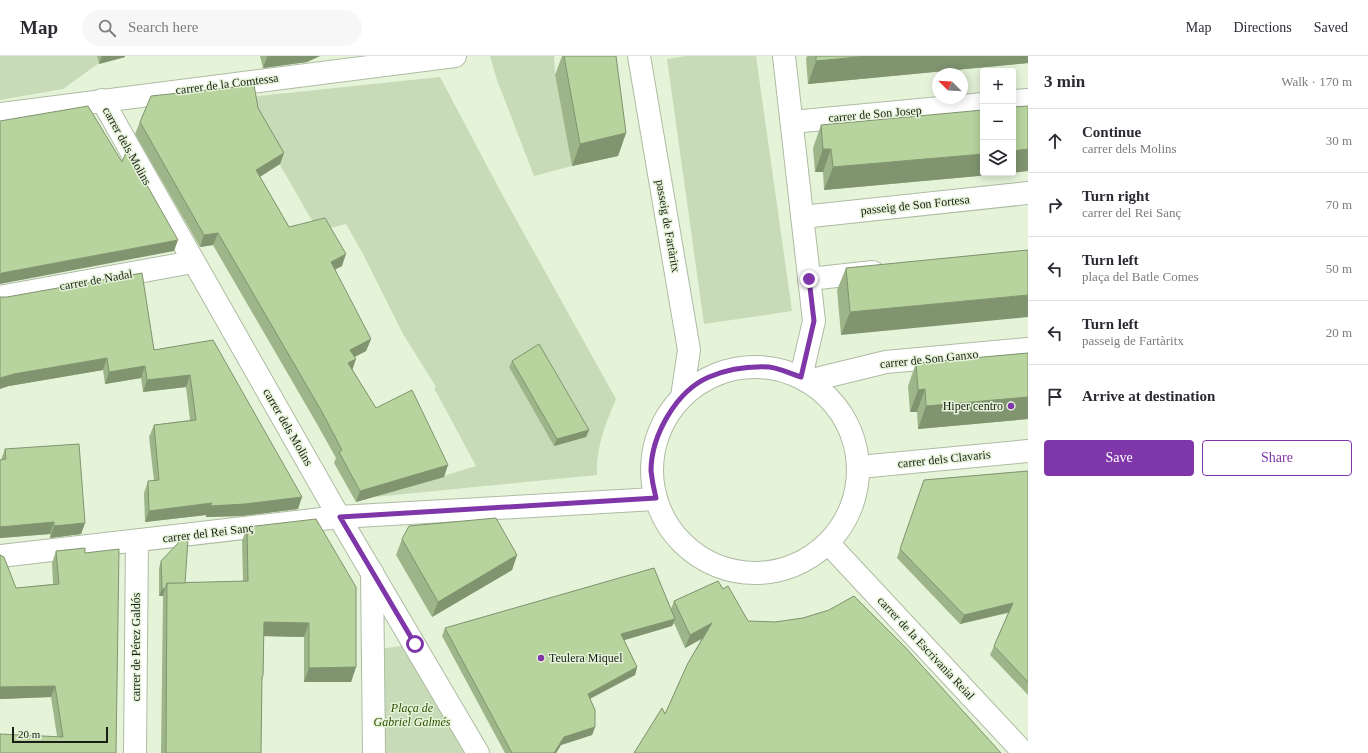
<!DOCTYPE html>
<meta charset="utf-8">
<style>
body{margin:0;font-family:Georgia,serif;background:#f7f7f7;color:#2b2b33}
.controls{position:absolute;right:12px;top:12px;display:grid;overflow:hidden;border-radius:4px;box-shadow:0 2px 10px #0003}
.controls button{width:36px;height:36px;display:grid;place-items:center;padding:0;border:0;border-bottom:1px solid #e1e1e2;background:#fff;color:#2b2b33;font:20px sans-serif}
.compass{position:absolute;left:932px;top:12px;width:36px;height:36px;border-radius:50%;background:#fff;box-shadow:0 2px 10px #0003;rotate:294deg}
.scale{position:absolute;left:12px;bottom:10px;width:96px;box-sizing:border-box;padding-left:4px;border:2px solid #1a1f16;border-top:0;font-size:11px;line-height:14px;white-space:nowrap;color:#1a1f16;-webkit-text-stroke:3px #e5f3d9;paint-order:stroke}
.stop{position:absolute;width:12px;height:12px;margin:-9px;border:3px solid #7f36a8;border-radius:50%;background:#fff}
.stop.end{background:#7f36a8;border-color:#fff;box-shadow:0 1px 4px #0008}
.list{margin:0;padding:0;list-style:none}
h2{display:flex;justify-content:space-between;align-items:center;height:52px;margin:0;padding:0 16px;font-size:17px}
h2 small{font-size:13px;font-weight:400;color:#7c7c81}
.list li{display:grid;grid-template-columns:26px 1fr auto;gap:12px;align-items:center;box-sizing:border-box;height:64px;padding:0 16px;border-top:1px solid #e1e1e2}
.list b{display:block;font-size:15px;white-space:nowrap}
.list p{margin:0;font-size:13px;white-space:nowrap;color:#7c7c81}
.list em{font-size:13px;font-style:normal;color:#7c7c81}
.actions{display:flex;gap:8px;padding:12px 16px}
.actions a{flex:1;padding:9px 0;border:1px solid #7f36a8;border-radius:4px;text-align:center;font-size:14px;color:#7f36a8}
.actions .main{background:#7f36a8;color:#fff}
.icon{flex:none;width:22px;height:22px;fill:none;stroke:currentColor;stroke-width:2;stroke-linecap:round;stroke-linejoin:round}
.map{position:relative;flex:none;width:1028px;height:697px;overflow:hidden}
header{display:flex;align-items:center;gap:24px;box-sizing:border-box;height:56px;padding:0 20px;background:#fff;border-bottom:1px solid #e1e1e2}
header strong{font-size:19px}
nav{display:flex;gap:22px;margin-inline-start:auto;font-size:14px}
.search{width:280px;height:36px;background:#f7f7f7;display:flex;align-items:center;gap:10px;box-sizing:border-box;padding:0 14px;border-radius:22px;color:#7c7c81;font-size:15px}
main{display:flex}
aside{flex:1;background:#fff}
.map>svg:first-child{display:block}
</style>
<header>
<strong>Map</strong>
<div class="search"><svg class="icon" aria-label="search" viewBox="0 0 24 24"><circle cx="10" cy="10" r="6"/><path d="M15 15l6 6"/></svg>Search here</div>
<nav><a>Map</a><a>Directions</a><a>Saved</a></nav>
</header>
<main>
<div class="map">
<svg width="1028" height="697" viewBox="0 0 1028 697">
<rect width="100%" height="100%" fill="#e5f3d9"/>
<!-- green -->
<g fill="#c8dbb8">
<path d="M0,0H97L99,7L63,33L0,44Z"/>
<path d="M490,0H554L555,19L572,110L534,120L497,24Z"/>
<path d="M686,0H756L792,255L704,268L667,3Z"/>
<path d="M440,21L503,140L616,343C605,369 596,391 597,419L374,441L476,410L434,332L436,331L403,278L363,198L346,168L318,175L280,109L250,41Z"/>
<path d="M415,588L478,697H374L373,594Z"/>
</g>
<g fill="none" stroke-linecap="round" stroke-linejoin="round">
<defs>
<g id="minor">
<path d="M639,0L689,294L682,341"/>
<path d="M784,0L814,265L801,321"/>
<path d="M102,44L339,461L478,697"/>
<path d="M1013,45L1028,44"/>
<path d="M0,58L455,0"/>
<path d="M792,66L983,48"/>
<path d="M802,161L1028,137"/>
<path d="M809,223L873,216"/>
<path d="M0,241L193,206"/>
<circle cx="755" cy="414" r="103"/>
<path d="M808,325L886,306L1028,293"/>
<path d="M859,411L1028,395"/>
<path d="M829,488L1024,697"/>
<path d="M0,500L339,461L655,443"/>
<path d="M372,516L374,697"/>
<path d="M135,697L137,485"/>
</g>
</defs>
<!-- minor casing -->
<use href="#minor" stroke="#aebca3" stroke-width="24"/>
<!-- minor -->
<use href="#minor" stroke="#fff" stroke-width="22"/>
</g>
<!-- wall -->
<g fill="#9db588">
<path d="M97,0H125V1L99,8Z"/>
<path d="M260,0H320L307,6L263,12Z"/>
<path d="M562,0H616L626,77L618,100L572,110L555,19Z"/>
<path d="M807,0H1028V7L808,28L806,3Z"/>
<path d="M258,52L284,97L280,108L260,121L289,171L342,210L334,214L371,283L366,295L355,301L352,313L376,352L444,421L356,446L334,407L336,402L317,368L213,189L200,191L135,78L140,66Z"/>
<path d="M821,69L983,117H1011L824,134L823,116H815L813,92Z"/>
<path d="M1028,194L841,279L837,234L846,212Z"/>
<path d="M0,241L154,294L213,284L298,453L241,460L206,461V459L145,466L144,437L148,425H154L149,381L154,369L190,364L186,331L143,336L141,322L105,328L103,314L9,330Z"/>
<path d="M1028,297V363L918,373L917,356H910L908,330L916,307Z"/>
<path d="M512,305L589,374L586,381L554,390L509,311Z"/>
<path d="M5,393L85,467L81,478L50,482V478L0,482V404H1Z"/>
<path d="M1028,415V639L990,599L994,590L1008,557L960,568L897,502L924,424Z"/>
<path d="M247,471L356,611L351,626H304V581L264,580L263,620L262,624L261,697H161L163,540H159V512L161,505L185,527L243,525L242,485Z"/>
<path d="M402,483L517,499L512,514L432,561L396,499Z"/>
<path d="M56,495L85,497L116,697L57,680L51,641L0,643V499L16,532L53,528L52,507Z"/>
<path d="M654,512L671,553L674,545L718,525L723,533L728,530L748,565L775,566L803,562L829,554L854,540L904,590L1001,697H634L662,652L665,658L688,607L702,582L685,592L674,567L672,570L624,584L637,611L635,619L590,643L595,654V671L592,679L561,689L556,697H505L442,580L445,572Z"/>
</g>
<!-- shaded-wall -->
<g fill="#80946f">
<path d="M102,0H125V1L99,8Z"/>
<path d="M277,0H320L307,6L263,12L267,1Z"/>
<path d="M868,0H1028V7L808,28L816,5Z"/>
<path d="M626,77L618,100L572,110L580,88Z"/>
<path d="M823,93H831L823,116H815Z"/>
<path d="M1028,93V115L1013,117V95Z"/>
<path d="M284,97L280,108L251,126L256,114Z"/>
<path d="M983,98V117H1011L824,134L833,111Z"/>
<path d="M218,177L213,189L200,191L204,179Z"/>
<path d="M178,184L174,195L0,228V218L2,217Z"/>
<path d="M346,198L342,210L326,218L331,206Z"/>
<path d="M1028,239V261L841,279L850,256Z"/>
<path d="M371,283L366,295L346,305L350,294Z"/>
<path d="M107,302L103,314L9,330L0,333V322L14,318Z"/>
<path d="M356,303L352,315L348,307Z"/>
<path d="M145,310L141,322L105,328L109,316Z"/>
<path d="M190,319L186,331L143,336L147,324Z"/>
<path d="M925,333L917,356H910L918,334Z"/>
<path d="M1028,341V363L918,373L926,350Z"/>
<path d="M589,374L586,381L554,390L557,383Z"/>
<path d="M448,409L444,421L356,446L360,435Z"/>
<path d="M302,441L298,453L241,460L206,461V459L145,466L149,455L212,447Z"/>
<path d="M54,466L50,478L0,482V471Z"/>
<path d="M85,467L81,478L50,482L54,470Z"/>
<path d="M517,499L512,514L432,561L438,546Z"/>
<path d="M162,533H165L163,540H159Z"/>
<path d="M1013,547L1009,556L960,568L964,559Z"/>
<path d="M675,563L672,570L618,586L621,578Z"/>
<path d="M264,566L309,567L304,581L259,580Z"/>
<path d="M712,567L707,580L685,592L690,579Z"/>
<path d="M356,611L351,626H304L309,612Z"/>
<path d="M637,611L635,619L585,645L588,638Z"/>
<path d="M55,630L51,641L0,643V631Z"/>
<path d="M595,671L592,679L561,689L556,697H554L564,681Z"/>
</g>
<!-- building -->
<g fill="#b7d39e" stroke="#80946f">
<path d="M267,0H277L267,1Z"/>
<path d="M564,0H616L626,77L580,88Z"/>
<path d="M816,0H868L816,5Z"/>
<path d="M254,29L258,52L284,97L256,114L289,171L325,162L346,198L331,206L371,283L350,294L356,303L348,307L376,352L412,334L448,409L360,435L339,396L342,394L322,356L218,177L204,179L140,66L151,40Z"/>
<path d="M88,50L122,106L127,94L178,184L2,217L0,218V65Z"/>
<path d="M1028,50V93L1013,95V51Z"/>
<path d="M983,54V98L833,111L831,93H823L821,69Z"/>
<path d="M1028,194V239L850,256L846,212Z"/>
<path d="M142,217L154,294L213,284L302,441L245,448L210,450L212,447L149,455L148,425L159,424L154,369L196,364L190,319L147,324L145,310L109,316L107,302L14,318L0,322V241H7Z"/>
<path d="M539,288L589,374L557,383L512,305Z"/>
<path d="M1028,297V341L926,350L925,333L918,334L916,307Z"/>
<path d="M79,388L85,467L54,470V466L0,471V404L6,403L5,393Z"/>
<path d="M1028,415V626L994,590L1013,547L964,559L900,493L924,424Z"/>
<path d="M496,462L517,499L438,546L402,483L409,470Z"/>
<path d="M316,463L356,531V611L309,612V567L264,566L263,620L262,621L261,697H166L167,527L248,525L247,471Z"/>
<path d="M188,484L185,527H167L165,533H162L161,505L180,485Z"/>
<path d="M85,492V497L119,493L116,697H0V678L63,681L55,630L0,631V499L4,501L16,532L59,528L56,495Z"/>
<path d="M654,512L675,563L621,578L637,611L588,638L595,654V671L564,681L554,697H512L445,572Z"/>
<path d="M718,525L723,533L728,530L748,565L775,566L803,562L829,554L854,540L904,590L1001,697H634L662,652L665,658L688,607L712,567L690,579L674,545Z"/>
</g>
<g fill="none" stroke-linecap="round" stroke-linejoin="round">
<!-- route -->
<path stroke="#7f36a8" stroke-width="5" d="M415,588L340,461L656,442C654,434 652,424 651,415C651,380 676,335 709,321C728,313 749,310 769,311C779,312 791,318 801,321L814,265L809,223"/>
</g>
<!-- markers -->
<g fill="#7f36a8" stroke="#e5f3d9" stroke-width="1.5">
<circle cx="1011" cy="350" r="4"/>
<circle cx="541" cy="602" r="4"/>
</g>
<g text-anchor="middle" stroke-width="3" stroke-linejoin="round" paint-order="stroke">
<!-- street labels -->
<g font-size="12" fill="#1a1f16" stroke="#e5f3d9">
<text transform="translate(227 28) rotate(-7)" y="4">carrer de la Comtessa</text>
<text transform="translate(875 58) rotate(-5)" y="4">carrer de Son Josep</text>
<text transform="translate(127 90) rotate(61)" y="4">carrer dels Molins</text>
<text transform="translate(915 149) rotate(-6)" y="4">passeig de Son Fortesa</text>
<text transform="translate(668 170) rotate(80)" y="4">passeig de Fartàritx</text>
<text transform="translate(96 224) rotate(-10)" y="4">carrer de Nadal</text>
<text transform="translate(929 303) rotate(-6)" y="4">carrer de Son Ganxo</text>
<text transform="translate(288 371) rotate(60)" y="4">carrer dels Molins</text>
<text transform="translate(944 403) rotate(-6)" y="4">carrer dels Clavaris</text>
<text transform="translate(208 477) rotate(-7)" y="4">carrer del Rei Sanç</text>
<text transform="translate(136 591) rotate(-90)" y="4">carrer de Pérez Galdós</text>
<text transform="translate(926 592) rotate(47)" y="4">carrer de la Escrivania Reial</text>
</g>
<!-- poi labels -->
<g font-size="12" fill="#1a1f16" stroke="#e5f3d9" text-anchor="end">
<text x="1003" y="354">Hiper centro</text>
<text x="549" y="606" text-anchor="start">Teulera Miquel</text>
</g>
<!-- park labels -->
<g font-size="12" font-style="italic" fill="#2f5000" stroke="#e5f3d9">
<text x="412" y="656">Plaça de<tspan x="412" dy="14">Gabriel Galmés</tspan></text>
</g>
</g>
</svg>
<div class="controls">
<button>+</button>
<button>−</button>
<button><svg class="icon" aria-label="layers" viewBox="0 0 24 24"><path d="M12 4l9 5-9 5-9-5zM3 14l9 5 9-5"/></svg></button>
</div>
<svg class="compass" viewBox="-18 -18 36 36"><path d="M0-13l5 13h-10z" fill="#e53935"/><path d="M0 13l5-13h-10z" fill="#7c7c81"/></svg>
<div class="scale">20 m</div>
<div class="stop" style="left:415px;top:588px"></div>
<div class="stop end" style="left:809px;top:223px"></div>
</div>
<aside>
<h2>3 min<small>Walk · 170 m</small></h2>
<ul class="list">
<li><svg class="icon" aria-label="ahead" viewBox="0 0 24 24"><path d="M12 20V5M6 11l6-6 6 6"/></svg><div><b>Continue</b><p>carrer dels Molins</p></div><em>30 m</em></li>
<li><svg class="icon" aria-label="right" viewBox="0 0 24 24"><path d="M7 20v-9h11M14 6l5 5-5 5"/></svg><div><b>Turn right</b><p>carrer del Rei Sanç</p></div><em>70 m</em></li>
<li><svg class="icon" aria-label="left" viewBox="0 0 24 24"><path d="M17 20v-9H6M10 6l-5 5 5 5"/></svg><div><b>Turn left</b><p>plaça del Batle Comes</p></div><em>50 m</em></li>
<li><svg class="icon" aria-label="left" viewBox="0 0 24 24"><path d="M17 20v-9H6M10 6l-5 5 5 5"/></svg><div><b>Turn left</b><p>passeig de Fartàritx</p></div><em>20 m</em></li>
<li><svg class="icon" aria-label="arrive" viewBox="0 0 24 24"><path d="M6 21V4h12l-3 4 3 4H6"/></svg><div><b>Arrive at destination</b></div></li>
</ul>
<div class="actions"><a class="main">Save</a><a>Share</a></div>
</aside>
</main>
